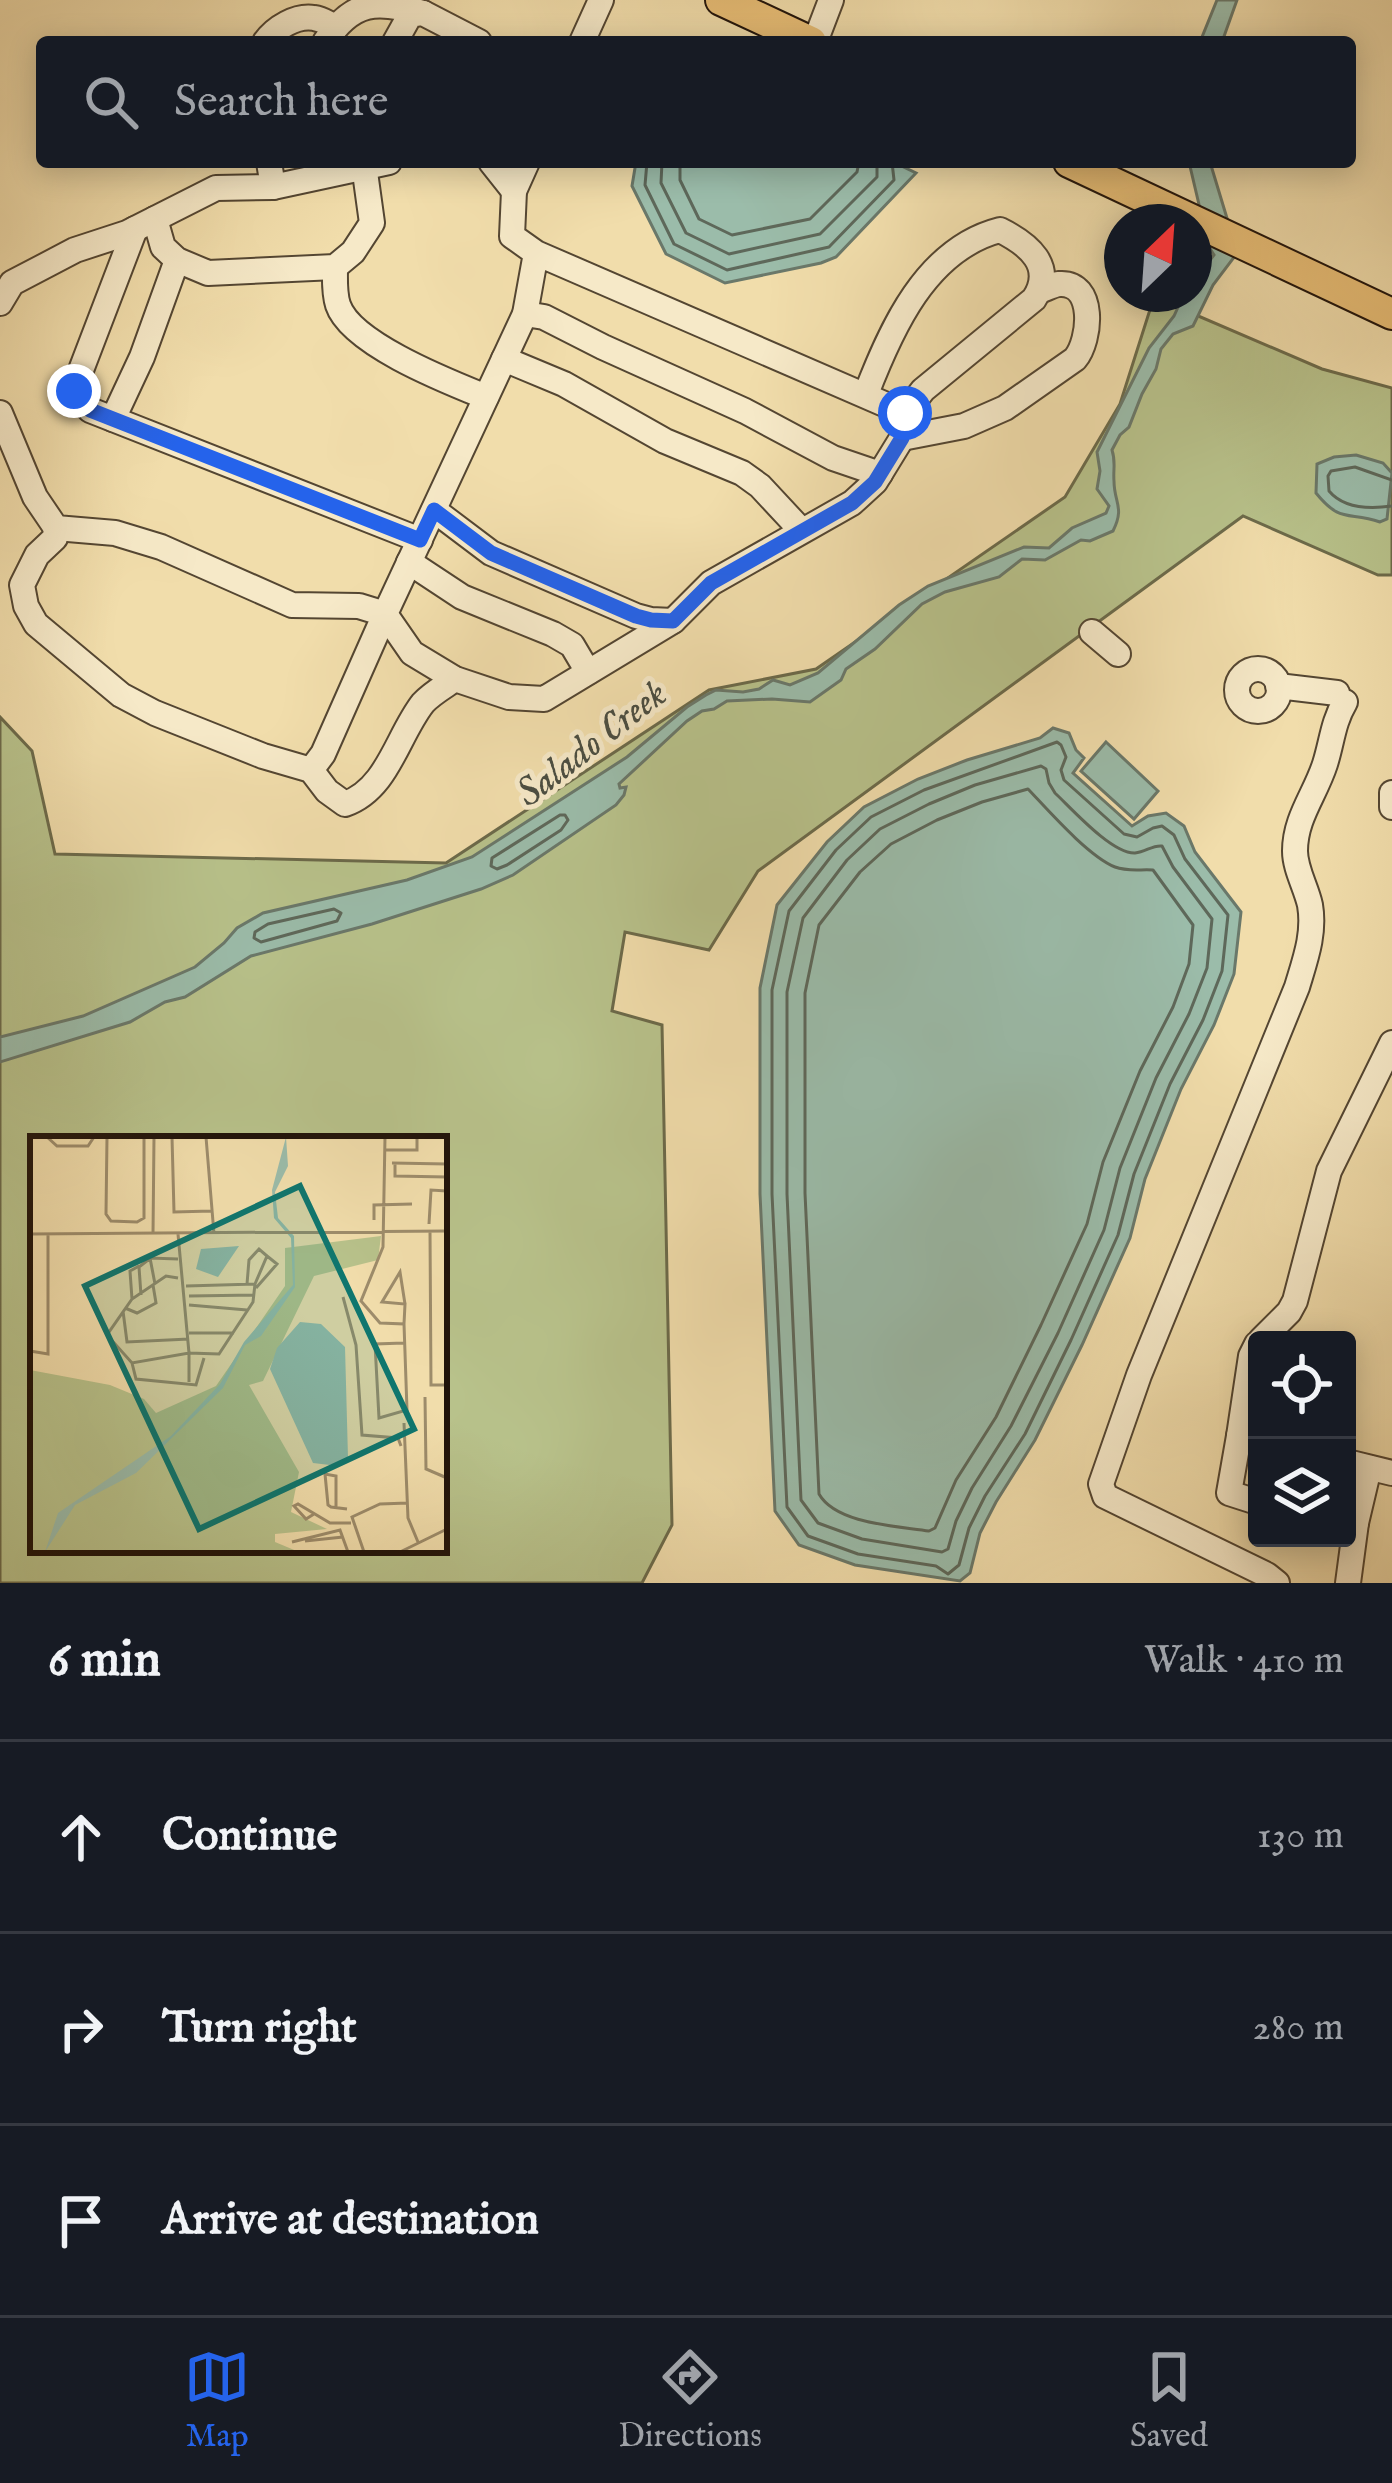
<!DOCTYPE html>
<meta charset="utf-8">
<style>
body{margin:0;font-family:"IM FELL English",serif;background:#242831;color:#f1f3f6}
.controls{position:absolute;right:36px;bottom:36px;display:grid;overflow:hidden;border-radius:12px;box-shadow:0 6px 30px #0003}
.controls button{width:108px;height:108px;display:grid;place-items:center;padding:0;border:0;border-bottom:3px solid #363941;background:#171b24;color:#f1f3f6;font:60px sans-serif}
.compass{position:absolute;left:1104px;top:204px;width:108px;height:108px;border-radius:50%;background:#171b24;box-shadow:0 6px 30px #0003;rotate:25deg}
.stop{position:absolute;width:36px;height:36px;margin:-27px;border:9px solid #2563eb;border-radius:50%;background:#fff}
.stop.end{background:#2563eb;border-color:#fff;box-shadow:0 3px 12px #0008}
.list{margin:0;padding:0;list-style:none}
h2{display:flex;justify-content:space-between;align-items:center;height:156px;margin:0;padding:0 48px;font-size:51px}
h2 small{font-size:39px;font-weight:400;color:#9ea1a6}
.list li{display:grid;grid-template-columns:78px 1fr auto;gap:36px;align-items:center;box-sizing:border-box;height:192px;padding:0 48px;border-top:3px solid #363941}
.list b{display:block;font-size:45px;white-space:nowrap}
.list em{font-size:39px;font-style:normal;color:#9ea1a6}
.icon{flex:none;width:66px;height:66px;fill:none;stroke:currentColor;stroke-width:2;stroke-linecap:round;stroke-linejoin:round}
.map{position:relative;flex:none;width:1392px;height:1583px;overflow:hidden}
.search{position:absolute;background:#171b24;box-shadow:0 6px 30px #0003;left:36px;right:36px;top:36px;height:132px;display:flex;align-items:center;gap:30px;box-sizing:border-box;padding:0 42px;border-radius:12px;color:#9ea1a6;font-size:45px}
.sheet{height:732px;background:#171b24}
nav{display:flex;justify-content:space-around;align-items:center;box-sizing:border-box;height:168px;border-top:3px solid #363941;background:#171b24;font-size:33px;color:#9ea1a6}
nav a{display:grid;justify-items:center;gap:6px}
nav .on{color:#2563eb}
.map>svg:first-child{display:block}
</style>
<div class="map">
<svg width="1392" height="1583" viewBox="0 0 1392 1583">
<rect width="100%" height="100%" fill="#f1ddab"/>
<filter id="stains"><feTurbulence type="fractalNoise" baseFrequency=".00167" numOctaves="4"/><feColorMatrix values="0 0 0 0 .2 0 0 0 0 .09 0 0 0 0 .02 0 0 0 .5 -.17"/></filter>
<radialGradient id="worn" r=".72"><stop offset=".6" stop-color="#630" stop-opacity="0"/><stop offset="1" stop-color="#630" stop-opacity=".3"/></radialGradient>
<!-- green -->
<path fill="#b8c28b" stroke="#6c6a4a" stroke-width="3" fill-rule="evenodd" d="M1154,297L1322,369L1392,388V575H1378L1243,516L758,871L709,950L625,932L612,1011L662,1025L672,1525L642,1583H0V717L32,751L55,854L446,863L709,690L816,669L1065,497L1120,404ZM33,1139H444V1550H33Z"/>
<!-- water -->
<g fill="#9bbcaa" stroke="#6a786a" stroke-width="3">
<path d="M1217,0H1237L1222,42H1200Z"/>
<path d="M636,162H893L916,173L836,257L821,263L725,283L666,254L632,186Z"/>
<path d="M1189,162H1210L1236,248L1235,256L1213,285L1193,326L1173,334L1161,349L1156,369L1142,394L1129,427L1120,435L1112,450C1116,462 1113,469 1114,481C1114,503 1125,507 1113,531L1090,541L1081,540L1045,560L1022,559L999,577L945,592L922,604L875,649L846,669L841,680L810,702L772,699L727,701L714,709L702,711L687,721L619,784L620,788L626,787L624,795L616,805L513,875L481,889L372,924L251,956L185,997L165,1002L130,1022L0,1062V1037L83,1016L195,967L224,943L237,928L263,913L407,880L472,857L627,757L687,707L706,695L716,690L743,692L759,689L773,680L790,685L818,673L899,605L928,586L1024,547L1049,548L1072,528L1106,513L1109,506L1097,489L1100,471L1097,452L1149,348L1174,316L1184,294H1194V273L1199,262L1210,260L1214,255L1209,247Z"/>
<path d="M1356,455L1383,463L1392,473L1387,519L1380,522C1348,511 1341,524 1316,493L1317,464L1334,457Z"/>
<path d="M1053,728L1069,733L1076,750L1084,758L1073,773L1132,826L1148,816L1166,813L1184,826L1195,852L1241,912L1234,974L1214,1025L1181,1089L1145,1179L1130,1238L1082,1345L1035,1440L996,1502L980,1533L970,1573L960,1581L855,1565L799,1545L775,1511L760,1194V988L777,905L827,842L864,807L918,779L967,760L1040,738Z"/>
<path d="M1106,742L1158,791L1134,819L1081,771Z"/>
</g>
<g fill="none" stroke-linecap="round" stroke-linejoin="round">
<!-- shore -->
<g stroke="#5e685a" stroke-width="3">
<path d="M647,162L645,185L674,244L727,270L829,247L894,180L892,162"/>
<path d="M662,162L661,183L686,233L729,254L820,234L877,177V162"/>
<path d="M680,162V180L699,219L732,235L810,219L857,172L859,162"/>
<path d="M1392,480L1355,467L1331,471L1328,476L1329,491C1344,509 1371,509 1392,506"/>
<path d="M1057,742L1061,745L1066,757L1061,770L1064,780L1124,834L1137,837L1153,828L1162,826L1174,835L1185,859L1228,915L1222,971L1203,1020L1170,1084L1134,1174L1118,1235L1071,1340L1025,1434L985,1496L969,1528L959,1565L948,1574L936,1566L858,1554L808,1536L787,1507L772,1194V990L789,911L836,850L871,817L924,790Z"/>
<path d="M1041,766L1046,769L1049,783L1055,793C1072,809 1112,854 1135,853C1146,852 1152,845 1162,846L1173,867L1212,919L1207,968L1189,1014L1156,1078L1120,1168L1104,1230L1058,1333L1011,1426L972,1488L956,1521L948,1549L942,1552L862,1539L818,1523L801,1500L787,1194V992L803,918L847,860L880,829L929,804L975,785Z"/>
<path d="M1028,789C1048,810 1088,856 1115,867C1128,872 1141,869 1153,870L1193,925L1189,964L1173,1007L1140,1071L1103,1162L1087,1224L1041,1325L996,1417L956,1480L935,1528L929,1531C897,1526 836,1524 819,1494L805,1193V993L819,925L860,872L891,844L937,820L982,802Z"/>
<path d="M560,815H565L568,820L561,830L507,865L497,869L491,866L492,858Z"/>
<path d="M334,909L341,913L337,921L261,942L254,938L255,932L268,924Z"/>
</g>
<defs>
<g id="minor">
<path d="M265,42C275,28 296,15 314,18C322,19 329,24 336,27"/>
<path d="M325,42C353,0 377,0 423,13"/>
<path d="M395,42L410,15L423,13L479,42"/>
<path d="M582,42L601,0"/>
<path d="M815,42L831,0"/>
<path d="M269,162L273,187"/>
<path d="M491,162L514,191"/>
<path d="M527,162L514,191L512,236L536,253L905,413L902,438L875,482L852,503L711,583L673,621L544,699L509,697L455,679L412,653L385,614L525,314L536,253"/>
<path d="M155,219L163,247L177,260L208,273L335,267L353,252L372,223L364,165"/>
<path d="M135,229L73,391L90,410L420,540"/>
<path d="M335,267C335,280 334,293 338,305C351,344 449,382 486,397"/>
<path d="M0,303L12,283L75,250L127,233L216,188L273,187L389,162"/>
<path d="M525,314L544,317L603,347L745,411L833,458L880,474"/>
<path d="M504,359L564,384L665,441L742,473L760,486L801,530"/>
<path d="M866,394C891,329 926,249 1000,230C1028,244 1056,266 1034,299L923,390L905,413"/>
<path d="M0,413L35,497L56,528L115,533L161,547L292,605L359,606L385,614L323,754L311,770"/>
<path d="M113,419L142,357L177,260"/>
<path d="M902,438L964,426L1005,408L1075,359C1091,340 1096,281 1059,284C1052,285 1046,289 1039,291"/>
<path d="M434,510L491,553L636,616L651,620L673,621"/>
<path d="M56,528L55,538L37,555L22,585L26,606L36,624L121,695L155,713L263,756L311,770L327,791L345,804C388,789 397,736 423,703C431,694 445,686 455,679"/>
<path d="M409,562L462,597L553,634L572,645L588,672"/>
<path d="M1092,632L1118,654"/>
<circle cx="1258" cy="690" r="21"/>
<path d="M1278,686L1337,693"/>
<path d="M1392,793V807"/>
<path d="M1261,1340L1289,1312L1295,1301L1329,1171L1392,1043"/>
<path d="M1257,1344L1251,1356L1239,1436L1257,1441"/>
<path d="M1239,1436L1229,1493L1257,1502"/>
<path d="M1347,1462L1392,1473"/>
<path d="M1347,1521L1356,1523L1369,1468"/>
<path d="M1277,1583L1267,1575L1105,1496L1101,1484L1139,1375L1297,987C1305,960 1315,934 1310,905C1306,887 1295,869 1295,851C1295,818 1315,795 1325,764C1332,742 1333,722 1345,702"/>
<path d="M1348,1583L1356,1523"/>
</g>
<g id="major">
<path d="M721,0L811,42"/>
<path d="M1069,162L1392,314"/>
</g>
</defs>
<!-- minor casing -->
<use href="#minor" stroke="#544632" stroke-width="28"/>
<!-- major casing -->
<use href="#major" stroke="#20130a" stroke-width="34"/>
<!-- minor -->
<use href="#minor" stroke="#f6e9c8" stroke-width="24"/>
<!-- major -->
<use href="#major" stroke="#e8be76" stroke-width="30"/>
</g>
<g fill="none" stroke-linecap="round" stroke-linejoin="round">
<!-- route -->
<path stroke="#2563eb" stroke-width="15" d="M74,391L90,410L420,540L434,510L491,553L636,616L651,620L673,621L711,583L852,503L875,482L902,438L905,413"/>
</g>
<g text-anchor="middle" stroke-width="10" stroke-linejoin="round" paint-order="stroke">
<!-- water labels -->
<g font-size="39" font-style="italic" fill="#4b4e42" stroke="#f6e9c8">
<text transform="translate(590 742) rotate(-38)" y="14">Salado Creek</text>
</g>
</g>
<!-- overview -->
<g transform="translate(30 1136)">
<rect width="417" height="417" fill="#f1ddab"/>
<path d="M351,100L348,124L284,140L233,245L219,249L269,336L261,376L297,393L245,398V406L269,416H0V234L80,249L114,263L126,277L186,250L255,150V112Z" fill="#b8c28b"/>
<path d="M256,1L258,30L245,56L248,82L264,100L265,151L231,200L215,209L193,252L106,337L45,369L15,416L28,377L141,300L190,248L214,206L263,149L261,102L244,82L242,54ZM209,110L188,141L166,133L171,113ZM270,186L291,188L315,211L318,322L300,329L283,327L240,233L247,212Z" fill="#9bbcaa"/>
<path fill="none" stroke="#9d8c6b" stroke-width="3" d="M17,1L27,10H58L64,1M77,1L76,78L81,85L107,86L114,82V1M142,1L144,76L182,75M176,1L184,98M355,1L353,111L331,165L350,187L374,188L377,274L349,282L345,208L374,207M354,14H387V1M362,27L417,28M365,27V40L417,41M344,84V69L382,68M399,88L401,54L417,55M400,95L401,249H417M0,98L417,95M123,98L124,1M148,98L159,217L189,218L223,166L225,148L156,150M148,142L136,140L102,163L77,199L102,227L159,217V246M125,148L120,122L148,123M217,148L219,124L229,113L237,120L225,148M226,152L247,128L237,120M111,159L109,131L122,121M159,160L225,159M313,161L326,209L332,299L368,302L371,310M102,163L100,135L109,130M159,169L217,174M95,172L107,177L126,167L123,149M93,175L97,206L159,203M374,188L375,168L352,166L370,136L375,168M159,197H204M0,215L18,218V98M102,227L106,243L166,249L174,222M395,261L396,333L417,342M374,287L378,382L388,406M306,372V340L295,338L298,369L301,371L317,373M284,378L276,383L264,370L268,368L300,387H321M275,405L313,401M262,406L310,394L318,416M334,416L322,381L350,368L378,367M370,416L417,393"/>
<path fill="#0f766e" fill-opacity="0.15" stroke="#0f766e" stroke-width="6" d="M270,50L384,293L169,393L55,150Z"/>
<rect width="417" height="417" fill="none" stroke="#20130a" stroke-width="6"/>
</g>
<rect width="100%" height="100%" filter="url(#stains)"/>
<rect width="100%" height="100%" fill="url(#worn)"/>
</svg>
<div class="controls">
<button><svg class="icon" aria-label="locate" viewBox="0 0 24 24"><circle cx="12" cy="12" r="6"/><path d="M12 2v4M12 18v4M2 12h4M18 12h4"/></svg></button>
<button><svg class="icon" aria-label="layers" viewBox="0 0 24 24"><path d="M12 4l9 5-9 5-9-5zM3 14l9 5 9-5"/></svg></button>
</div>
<svg class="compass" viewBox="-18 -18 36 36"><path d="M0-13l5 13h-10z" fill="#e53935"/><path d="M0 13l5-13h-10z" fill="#9ea1a6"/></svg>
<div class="stop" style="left:905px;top:413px"></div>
<div class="stop end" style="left:74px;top:391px"></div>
<div class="search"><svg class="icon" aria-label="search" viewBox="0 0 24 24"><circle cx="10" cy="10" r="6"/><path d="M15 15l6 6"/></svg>Search here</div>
</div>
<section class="sheet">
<h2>6 min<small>Walk · 410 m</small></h2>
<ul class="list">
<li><svg class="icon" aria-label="ahead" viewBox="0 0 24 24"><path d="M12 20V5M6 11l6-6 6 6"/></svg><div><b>Continue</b></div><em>130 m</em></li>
<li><svg class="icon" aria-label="right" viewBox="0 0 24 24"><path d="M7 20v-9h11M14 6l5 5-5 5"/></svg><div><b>Turn right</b></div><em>280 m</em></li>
<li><svg class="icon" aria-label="arrive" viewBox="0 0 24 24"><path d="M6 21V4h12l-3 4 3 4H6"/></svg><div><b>Arrive at destination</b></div></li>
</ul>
</section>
<nav>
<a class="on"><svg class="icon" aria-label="map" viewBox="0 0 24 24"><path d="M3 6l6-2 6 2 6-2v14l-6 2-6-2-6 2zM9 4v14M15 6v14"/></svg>Map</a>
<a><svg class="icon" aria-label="directions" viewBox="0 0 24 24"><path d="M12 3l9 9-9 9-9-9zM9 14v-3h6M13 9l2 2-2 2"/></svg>Directions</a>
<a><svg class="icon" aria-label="saved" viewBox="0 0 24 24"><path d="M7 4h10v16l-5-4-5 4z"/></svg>Saved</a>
</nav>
